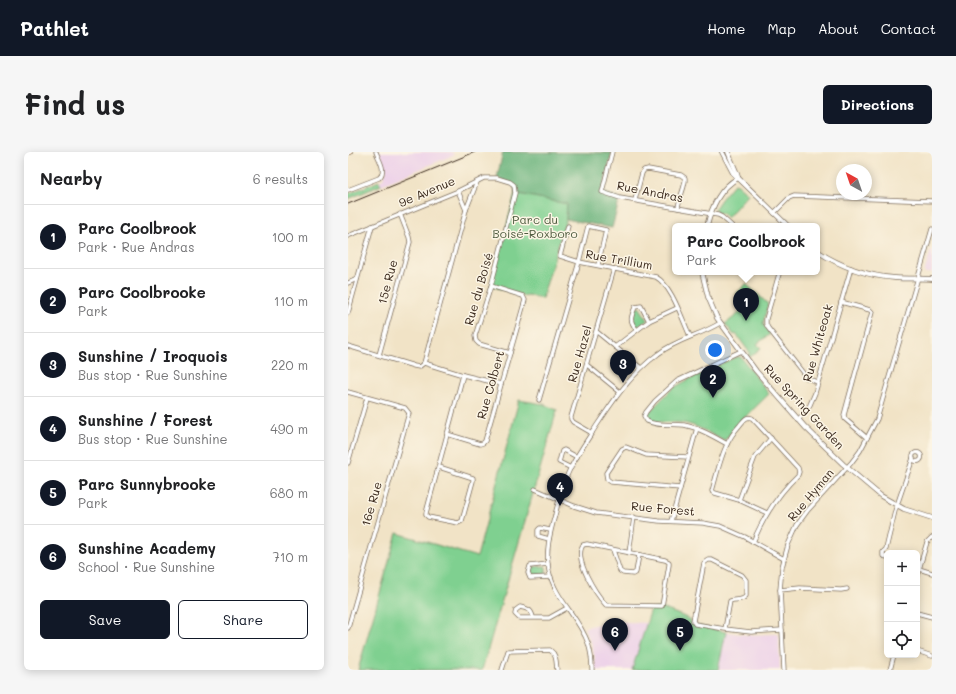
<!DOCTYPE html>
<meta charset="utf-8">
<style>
body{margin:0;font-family:Mali,sans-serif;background:#f6f6f6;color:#202124}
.controls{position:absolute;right:12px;bottom:12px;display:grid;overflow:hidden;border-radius:6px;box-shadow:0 2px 10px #0003}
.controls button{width:36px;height:36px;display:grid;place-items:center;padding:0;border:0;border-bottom:1px solid #e0e0e0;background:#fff;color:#202124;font:20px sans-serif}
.compass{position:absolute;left:488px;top:12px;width:36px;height:36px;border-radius:50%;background:#fff;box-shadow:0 2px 10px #0003;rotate:320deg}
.you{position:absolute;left:367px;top:198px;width:14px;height:14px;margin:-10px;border:3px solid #fff;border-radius:50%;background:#1a73e8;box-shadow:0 0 0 6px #1a73e833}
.badge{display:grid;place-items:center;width:26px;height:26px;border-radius:50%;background:#111827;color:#fff;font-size:13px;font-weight:700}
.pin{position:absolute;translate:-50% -33px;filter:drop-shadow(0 1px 2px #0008)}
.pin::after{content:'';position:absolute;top:21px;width:14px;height:12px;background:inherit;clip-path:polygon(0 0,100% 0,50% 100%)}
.popup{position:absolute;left:324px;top:71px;width:148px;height:52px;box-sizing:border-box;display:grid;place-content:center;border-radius:6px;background:#fff;filter:drop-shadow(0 1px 3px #0005);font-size:13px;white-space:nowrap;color:#757577}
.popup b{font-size:15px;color:#202124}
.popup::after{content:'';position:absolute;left:50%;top:100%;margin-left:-8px;border:8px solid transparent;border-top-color:#fff}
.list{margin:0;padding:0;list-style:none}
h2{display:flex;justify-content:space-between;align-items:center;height:52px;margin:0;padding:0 16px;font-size:17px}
h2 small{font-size:13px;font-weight:400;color:#757577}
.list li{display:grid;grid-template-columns:26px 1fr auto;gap:12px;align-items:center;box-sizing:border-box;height:64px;padding:0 16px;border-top:1px solid #e0e0e0}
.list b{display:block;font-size:15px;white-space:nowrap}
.list p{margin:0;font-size:13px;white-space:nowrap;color:#757577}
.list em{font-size:13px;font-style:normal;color:#757577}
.actions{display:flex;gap:8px;padding:12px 16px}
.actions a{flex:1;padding:9px 0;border:1px solid #111827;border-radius:6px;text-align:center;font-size:14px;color:#111827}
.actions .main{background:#111827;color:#fff}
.icon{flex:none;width:22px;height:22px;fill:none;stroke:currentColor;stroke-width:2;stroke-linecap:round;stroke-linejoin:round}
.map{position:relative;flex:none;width:584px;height:518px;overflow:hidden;border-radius:6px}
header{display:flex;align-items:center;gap:24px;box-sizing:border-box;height:56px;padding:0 20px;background:#111827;color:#fff}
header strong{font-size:19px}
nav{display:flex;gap:22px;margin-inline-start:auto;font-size:14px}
.intro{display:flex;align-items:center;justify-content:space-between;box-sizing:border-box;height:96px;padding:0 24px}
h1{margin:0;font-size:28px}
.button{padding:10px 18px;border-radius:6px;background:#111827;color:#fff;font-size:14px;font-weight:700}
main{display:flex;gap:24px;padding:0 24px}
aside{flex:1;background:#fff;border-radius:6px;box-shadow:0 2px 10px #0003}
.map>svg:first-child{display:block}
</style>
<header>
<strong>Pathlet</strong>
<nav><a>Home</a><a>Map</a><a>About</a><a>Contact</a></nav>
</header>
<div class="intro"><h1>Find us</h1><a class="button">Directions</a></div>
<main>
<aside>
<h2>Nearby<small>6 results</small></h2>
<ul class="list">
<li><span class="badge">1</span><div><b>Parc Coolbrook</b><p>Park · Rue Andras</p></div><em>100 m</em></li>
<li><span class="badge">2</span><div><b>Parc Coolbrooke</b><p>Park</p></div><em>110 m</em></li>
<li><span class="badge">3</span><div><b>Sunshine / Iroquois</b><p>Bus stop · Rue Sunshine</p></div><em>220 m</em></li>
<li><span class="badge">4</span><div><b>Sunshine / Forest</b><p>Bus stop · Rue Sunshine</p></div><em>490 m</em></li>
<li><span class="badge">5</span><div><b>Parc Sunnybrooke</b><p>Park</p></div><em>680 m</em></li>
<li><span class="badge">6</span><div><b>Sunshine Academy</b><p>School · Rue Sunshine</p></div><em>710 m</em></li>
</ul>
<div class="actions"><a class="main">Save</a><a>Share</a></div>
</aside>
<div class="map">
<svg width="584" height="518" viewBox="0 0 584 518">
<rect width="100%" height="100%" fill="#fcf5e5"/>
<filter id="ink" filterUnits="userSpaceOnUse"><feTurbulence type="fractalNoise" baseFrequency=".025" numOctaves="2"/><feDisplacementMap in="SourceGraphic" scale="8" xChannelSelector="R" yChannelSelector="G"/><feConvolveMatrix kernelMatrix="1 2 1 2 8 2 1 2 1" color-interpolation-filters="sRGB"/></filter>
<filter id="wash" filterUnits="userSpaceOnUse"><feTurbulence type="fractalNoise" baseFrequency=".012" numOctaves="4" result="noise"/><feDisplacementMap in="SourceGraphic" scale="16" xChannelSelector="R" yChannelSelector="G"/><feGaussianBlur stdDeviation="0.9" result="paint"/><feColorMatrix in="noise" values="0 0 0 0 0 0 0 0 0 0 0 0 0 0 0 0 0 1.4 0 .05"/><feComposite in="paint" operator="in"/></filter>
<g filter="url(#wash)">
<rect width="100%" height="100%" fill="#f1e3c6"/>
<!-- built -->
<g fill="#edd1e9">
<path d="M30,0H104L106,3L33,33L31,29L35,27L38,19Z"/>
<path d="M584,95V121H576Z"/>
<path d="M260,469L299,471L284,518H247V507L243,490L236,476Z"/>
<path d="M378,480L399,483L430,482L431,484L432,518H370Z"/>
</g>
<!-- green -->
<g fill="#7fd090" stroke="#5d7d57">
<path d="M31,29L33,33L0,47V42Z"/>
<path d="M386,32L390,33L400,42L379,66L375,62L368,60L367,56L374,46Z"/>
<path d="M167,41L219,52L218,67L194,147L180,143L175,144L143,134Z"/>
<path d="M398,132L420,152L415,172L422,182L409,192L413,196L402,205L400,203L402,201L388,182L386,183L377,172L389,163L398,152L388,142Z"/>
<path d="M291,155L300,168L288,175L285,167L288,157Z"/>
<path d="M388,205H393L421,242L390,272L377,288H374C361,281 349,273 335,271C323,269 312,272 301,267L300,263L301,260L325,236L349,223Z"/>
<path d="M171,248L195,252L209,258L134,518H10L49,381L129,405Z"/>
<path d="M197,414L198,415V422L185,423L182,422V417L184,415Z"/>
<path d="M314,456L342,467L344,472L346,473L378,480L370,518H284L303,457Z"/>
</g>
<!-- forest -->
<path fill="#67b27a" stroke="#516e4c" d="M155,0L264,1L254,40L272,46L264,76L218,67L219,52L167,41L166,33L149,26Z"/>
</g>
<g filter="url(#ink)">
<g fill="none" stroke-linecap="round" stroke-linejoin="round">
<defs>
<g id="minor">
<path d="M264,0L254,40L272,46L370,63L374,65L384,74"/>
<path d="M0,38L31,26C39,19 31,8 28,0"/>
<path d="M110,39L118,58"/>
<path d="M287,48L294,21L296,18L300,17L333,23L337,26C338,34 331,45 330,56"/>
<path d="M426,61L441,46L446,44L584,49"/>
<path d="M220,74L212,104L231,110L240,74L258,78L250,113"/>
<path d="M0,84L110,39L136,26H149L162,30L166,33L167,41L143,134L127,184L128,189L131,192L162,201"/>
<path d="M430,120L431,122L418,167V172L420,176L459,226L469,230"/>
<path d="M0,131L9,127"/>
<path d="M493,150L522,158L524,160L496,263L497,267L519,286"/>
<path d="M0,161L24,74"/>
<path d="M301,169L329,156"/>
<path d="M249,180L293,216"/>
<path d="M0,194L66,214L71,215L76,211"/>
<path d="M267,195L301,169L293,154L287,155C283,166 281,168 288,177"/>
<path d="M31,203L62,90L61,85L52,62"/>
<path d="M76,211L118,58L129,30"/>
<path d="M76,211L115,223L153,232"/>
<path d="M239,213L272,240"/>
<path d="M0,240L57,256L61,261L0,476"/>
<path d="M191,248L231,110L308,125C324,134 334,167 342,184"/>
<path d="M450,268L461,255L467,241L503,116"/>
<path d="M244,281L225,270L223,267V265L266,117"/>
<path d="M99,282L132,292L135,291L137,289L177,148L175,144L143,134"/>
<path d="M379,292C365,284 351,276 336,273C323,271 311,275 299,269L296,264L298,260L307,249L329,229L393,199"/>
<circle cx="569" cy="305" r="4.5"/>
<path d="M0,311L19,246"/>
<path d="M91,315L125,326V329L114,369L110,371L80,365L78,363V361L115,223"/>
<path d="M223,316L211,310L214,299L216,298L229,305"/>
<path d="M332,336L263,330L259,327L258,321L274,297L278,295L298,303L340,305"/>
<path d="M187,337L226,354L248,361L311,369L355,371L372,374L397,385L436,407"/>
<path d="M391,348L407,305L423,286"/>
<path d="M323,369L349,276"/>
<path d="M201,387L190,384V378L192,376L202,378"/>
<path d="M405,390C416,364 430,342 450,323L451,320L450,316L404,266C398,264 396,268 392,273C375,291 371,315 364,339L367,341L391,348L419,361"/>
<path d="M239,392L317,408L321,410V413L314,454L258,453C248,442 225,407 235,393Z"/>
<path d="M265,398L272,419L275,421L285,422L288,420L291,403"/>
<path d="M281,401L286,365"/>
<path d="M539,405L535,404V400L538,397L547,359L565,306"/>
<path d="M200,412L182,414L180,421L182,426L203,425"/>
<path d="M571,417L584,421"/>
<path d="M569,424L579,390L584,385"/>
<path d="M432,438L452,436L493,438L499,437"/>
<path d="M569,461L584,465"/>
<path d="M185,465C183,457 180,457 172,455L168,458L167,462L171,466H201L219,456"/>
<path d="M377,477L382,449C388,446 393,450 398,444V428L394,423L364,408H360L356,411L345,469L347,472L377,477L403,480L434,478"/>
<path d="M569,499L584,504"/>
<path d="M154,518L160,499L202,498C209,503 208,510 209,518"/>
<path d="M244,518C244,509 243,500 240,491C231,465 207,447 201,419C197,400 202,381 207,363C211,347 215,331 222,317C230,301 240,287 249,273C267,246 284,221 310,202C329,187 353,183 372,171"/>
<path d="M436,518L432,438L434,415L440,393L449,373L460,358L503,311L512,299L529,267L584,77"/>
<path d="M542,518L546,503"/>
</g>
<g id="tertiary">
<path d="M374,0L385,21L440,74"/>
<path d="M380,0L388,19L390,25"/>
<path d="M359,74C364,54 372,36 390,26"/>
<path d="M469,99C492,114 519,124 547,126C559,127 572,126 584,127"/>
<path d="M354,120L360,145L369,166L408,219L457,275L495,312L533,344L556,357L584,366"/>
</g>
<path id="secondary" d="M0,0H2"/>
</defs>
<!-- minor casing -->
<use href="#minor" stroke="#7b6b59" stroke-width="5"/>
<!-- tertiary casing -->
<use href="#tertiary" stroke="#7b6b59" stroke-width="5.5"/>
<!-- secondary casing -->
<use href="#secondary" stroke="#7b6b59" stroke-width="6"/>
<!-- minor -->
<use href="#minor" stroke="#fff" stroke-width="3.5"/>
<!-- tertiary -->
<use href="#tertiary" stroke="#fff" stroke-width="4"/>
<!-- secondary -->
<use href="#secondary" stroke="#ffe4c6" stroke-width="4.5"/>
<!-- tram -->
<path stroke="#3b2a1e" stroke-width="1" d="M0,52L127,0"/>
</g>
</g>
<g text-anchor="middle" stroke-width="3" stroke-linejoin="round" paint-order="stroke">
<!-- street labels -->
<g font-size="12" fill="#3b2a1e" stroke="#fcf5e5">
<text transform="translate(79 40) rotate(-23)" y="4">9e Avenue</text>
<text transform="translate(302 40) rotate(11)" y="4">Rue Andras</text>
<text transform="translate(271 108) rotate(10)" y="4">Rue Trillium</text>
<text transform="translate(40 130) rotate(-75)" y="4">15e Rue</text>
<text transform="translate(131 137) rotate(-74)" y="4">Rue du Boisé</text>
<text transform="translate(470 191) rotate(-74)" y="4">Rue Whiteoak</text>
<text transform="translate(232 202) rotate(-74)" y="4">Rue Hazel</text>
<text transform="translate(143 233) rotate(-74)" y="4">Rue Colbert</text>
<text transform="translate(456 255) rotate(47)" y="4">Rue Spring Garden</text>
<text transform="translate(463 343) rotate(-50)" y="4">Rue Hyman</text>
<text transform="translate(24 352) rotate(-74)" y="4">16e Rue</text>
<text transform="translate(315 357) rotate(5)" y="4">Rue Forest</text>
</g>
<!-- park labels -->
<g font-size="12" fill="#4f5c40" stroke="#fcf5e5">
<text x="187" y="72">Parc du<tspan x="187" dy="14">Boisé-Roxboro</tspan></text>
</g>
</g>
</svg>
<div class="controls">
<button>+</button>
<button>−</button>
<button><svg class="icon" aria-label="locate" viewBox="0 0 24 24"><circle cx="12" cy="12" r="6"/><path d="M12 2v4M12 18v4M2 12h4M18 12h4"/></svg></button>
</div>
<svg class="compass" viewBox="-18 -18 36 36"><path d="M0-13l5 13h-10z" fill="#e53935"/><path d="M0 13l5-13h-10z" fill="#757577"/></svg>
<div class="you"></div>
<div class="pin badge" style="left:398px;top:169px">1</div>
<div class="popup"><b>Parc Coolbrook</b>Park</div>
<div class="pin badge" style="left:365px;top:246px">2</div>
<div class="pin badge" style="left:275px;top:231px">3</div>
<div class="pin badge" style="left:212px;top:354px">4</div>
<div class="pin badge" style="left:332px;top:499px">5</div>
<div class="pin badge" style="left:267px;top:499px">6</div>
</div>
</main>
